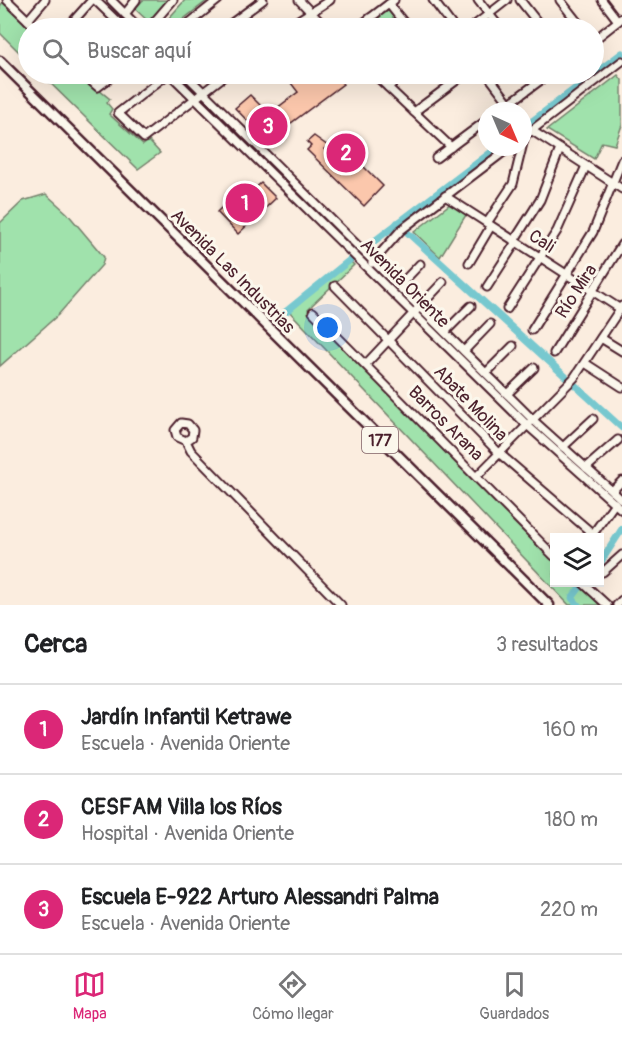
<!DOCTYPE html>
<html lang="es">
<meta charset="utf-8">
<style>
body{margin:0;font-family:Pangolin,sans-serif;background:#f6f6f6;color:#202124}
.controls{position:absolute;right:18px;bottom:18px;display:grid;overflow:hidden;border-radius:0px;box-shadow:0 6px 24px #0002}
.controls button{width:54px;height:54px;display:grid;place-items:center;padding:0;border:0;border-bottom:2px solid #e0e0e0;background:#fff;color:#202124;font:30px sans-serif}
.compass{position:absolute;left:478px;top:102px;width:54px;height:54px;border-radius:50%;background:#fff;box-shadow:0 6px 24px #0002;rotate:136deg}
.you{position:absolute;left:328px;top:328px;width:21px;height:21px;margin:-15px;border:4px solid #fff;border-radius:50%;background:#1a73e8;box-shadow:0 0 0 9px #1a73e833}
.badge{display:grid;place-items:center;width:39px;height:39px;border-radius:50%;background:#db2777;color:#fff;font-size:20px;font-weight:700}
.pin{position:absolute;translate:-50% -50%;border:3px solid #fff;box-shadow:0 2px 6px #0006}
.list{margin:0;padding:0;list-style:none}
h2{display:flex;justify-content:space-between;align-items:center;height:78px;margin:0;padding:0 24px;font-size:26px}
h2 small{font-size:20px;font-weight:400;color:#757577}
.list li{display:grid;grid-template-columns:39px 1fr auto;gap:18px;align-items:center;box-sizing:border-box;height:90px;padding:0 24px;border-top:2px solid #e0e0e0}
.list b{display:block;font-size:22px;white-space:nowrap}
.list p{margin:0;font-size:20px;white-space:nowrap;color:#757577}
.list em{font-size:20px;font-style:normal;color:#757577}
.icon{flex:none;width:33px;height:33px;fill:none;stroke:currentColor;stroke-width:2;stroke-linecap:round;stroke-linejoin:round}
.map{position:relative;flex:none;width:622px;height:605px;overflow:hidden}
.search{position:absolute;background:#fff;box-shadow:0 6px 24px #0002;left:18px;right:18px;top:18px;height:66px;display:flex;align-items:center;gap:15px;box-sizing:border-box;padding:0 21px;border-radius:33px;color:#757577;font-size:22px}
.sheet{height:348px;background:#fff}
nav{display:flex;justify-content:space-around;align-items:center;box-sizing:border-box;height:84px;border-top:2px solid #e0e0e0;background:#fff;font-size:16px;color:#757577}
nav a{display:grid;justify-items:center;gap:3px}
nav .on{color:#db2777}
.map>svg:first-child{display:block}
</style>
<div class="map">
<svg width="622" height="605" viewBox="0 0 622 605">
<rect width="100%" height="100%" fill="#fbeddf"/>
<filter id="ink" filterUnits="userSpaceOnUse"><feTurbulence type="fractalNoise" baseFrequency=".0167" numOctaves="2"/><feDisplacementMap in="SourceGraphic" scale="12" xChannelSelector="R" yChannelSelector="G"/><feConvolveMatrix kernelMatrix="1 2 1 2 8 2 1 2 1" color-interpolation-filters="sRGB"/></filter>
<g filter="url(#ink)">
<!-- green -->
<g fill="#a0e2ac" stroke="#75806c" stroke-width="1.5">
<path d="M143,0H169L150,23L135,9Z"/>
<path d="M185,0H208L172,28H160Z"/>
<path d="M3,2L31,28H28V61L0,33V6Z"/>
<path d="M389,8L404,28H384L375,19Z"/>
<path d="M41,74H79L110,99L107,103L112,109L109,114L143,145L149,141L160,153L138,169Z"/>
<path d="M618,75L622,80V125L615,145L602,142L594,159L547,130Z"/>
<path d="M46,194L67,213L104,257L102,265L58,315L0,366V223L23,201Z"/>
<path d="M450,204L466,215L440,257L414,232Z"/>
<path d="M350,261L354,265L308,309L554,559V582L578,583L600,605H569L288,310Z"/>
</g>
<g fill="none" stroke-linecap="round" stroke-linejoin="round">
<!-- canal -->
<g stroke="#77c8cf" stroke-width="7">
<path d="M523,128L622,53"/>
<path d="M397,223L622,428"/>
<path d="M360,252L498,147"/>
<path d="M278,318L351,259"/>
<path d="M600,563L622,529"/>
<path d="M578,605L572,598L584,582"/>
</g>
</g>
<!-- building -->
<g fill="#fbc7ac" stroke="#4a1f2b" stroke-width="1.5">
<path d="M284,74H335L343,84L267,141L235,108L250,95L269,114L298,92Z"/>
<path d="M314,136L328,146L324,149L339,163L349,152L383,186L364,206L307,150L311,146L307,142Z"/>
<path d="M261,183L276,198L238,234L217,212L223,206L233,216L256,195L252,191Z"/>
</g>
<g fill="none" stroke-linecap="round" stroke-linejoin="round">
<defs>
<g id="minor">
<path d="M7,0L36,28"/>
<path d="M95,0L124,28"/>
<path d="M111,0L139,28"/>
<path d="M299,0L326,28"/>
<path d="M433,0L454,28"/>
<path d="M478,0L500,28"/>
<path d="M520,0L542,28"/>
<path d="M560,0L582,28"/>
<path d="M602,0L618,21"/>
<path d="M389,4L408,28"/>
<path d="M125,14L136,0"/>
<path d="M370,18L380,28"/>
<path d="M28,20L45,0"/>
<path d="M67,28L92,0"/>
<path d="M111,28L117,22"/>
<path d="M149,28L173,0"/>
<path d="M183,28L218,0"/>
<path d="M225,28L263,0"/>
<path d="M286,28L330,0"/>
<path d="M357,28L394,0"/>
<path d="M471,28L507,0"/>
<path d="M594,40L622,18"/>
<path d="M83,74L98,87L115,74"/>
<path d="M168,74L118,113L144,138L227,74"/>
<path d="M170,74L528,426L622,510"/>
<path d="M185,74L533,420L622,500"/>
<path d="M374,74L451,147"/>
<path d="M487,74L509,103"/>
<path d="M533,74L539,81"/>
<path d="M388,87L405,74"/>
<path d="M499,111L549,74"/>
<path d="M414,112L465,74"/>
<path d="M531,130L622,189"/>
<path d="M523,137L622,61"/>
<path d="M436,158L487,120"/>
<path d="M445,196L622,310"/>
<path d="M487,223L513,184L525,135"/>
<path d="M514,241L540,200L560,149"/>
<path d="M372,263L401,230L510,147"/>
<path d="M469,263L491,226"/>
<path d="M335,286L499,453L593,534"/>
<path d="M399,286L420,264"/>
<path d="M487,287L516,242"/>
<path d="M507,309L557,231L586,166"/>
<path d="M313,312L554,556"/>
<path d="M532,330L593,232L622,160"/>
<path d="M445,332L471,306"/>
<path d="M601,338L622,351"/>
<path d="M464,351L490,324"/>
<path d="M554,353L622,244"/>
<path d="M585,363L622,387"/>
<path d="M366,364L443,282"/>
<path d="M486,373L513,346"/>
<path d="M507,394L534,368"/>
<path d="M186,441L192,437L193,430L188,424L181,423L175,430L177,437L186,441L191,451L341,605"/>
<path d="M563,447L593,419"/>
<path d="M586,468L618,440"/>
<path d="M477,476L574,378L622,306"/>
<path d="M612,491L622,481"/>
<path d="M590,538L615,503"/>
<path d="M603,572L622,555"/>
<path d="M582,582L607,605"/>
<path d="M617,605L622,600"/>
</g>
<path id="major" d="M0,61L549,605"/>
</defs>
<!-- minor casing -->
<use href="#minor" stroke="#4a1f2b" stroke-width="11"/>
<!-- major casing -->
<use href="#major" stroke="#4a1f2b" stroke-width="13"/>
<!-- minor -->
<use href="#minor" stroke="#fbf7ec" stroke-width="7"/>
<!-- major -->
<use href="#major" stroke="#fbf7ec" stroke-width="8"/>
</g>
</g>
<g text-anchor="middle" stroke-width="6" stroke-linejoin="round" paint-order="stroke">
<!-- shield labels -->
<rect fill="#fbf7ec" stroke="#7f6065" stroke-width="1.5" x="362" y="427" width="36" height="26" rx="4.5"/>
<g font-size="16" font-weight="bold" fill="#4a1f2b">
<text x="380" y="446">177</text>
</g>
<!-- street labels -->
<g font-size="18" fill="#4a1f2b" stroke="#fbf7ec">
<text transform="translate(542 241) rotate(33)" y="6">Cali</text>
<text transform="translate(233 271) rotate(45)" y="6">Avenida Las Industrias</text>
<text transform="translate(405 283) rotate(45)" y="6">Avenida Oriente</text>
<text transform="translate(576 291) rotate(-57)" y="6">Río Mira</text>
<text transform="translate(471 403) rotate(46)" y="6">Abate Molina</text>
<text transform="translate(446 423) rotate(45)" y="6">Barros Arana</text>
</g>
</g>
</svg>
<div class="controls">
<button><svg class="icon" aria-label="layers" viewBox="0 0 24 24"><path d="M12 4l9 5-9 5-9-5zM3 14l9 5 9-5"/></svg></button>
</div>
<svg class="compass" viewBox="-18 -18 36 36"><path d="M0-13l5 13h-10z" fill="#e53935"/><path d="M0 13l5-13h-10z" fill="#757577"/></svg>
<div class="you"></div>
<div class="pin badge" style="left:245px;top:203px">1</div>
<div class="pin badge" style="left:346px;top:153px">2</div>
<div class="pin badge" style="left:268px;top:126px">3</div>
<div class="search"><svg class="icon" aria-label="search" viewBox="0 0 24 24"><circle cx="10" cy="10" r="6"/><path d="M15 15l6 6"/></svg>Buscar aquí</div>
</div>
<section class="sheet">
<h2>Cerca<small>3 resultados</small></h2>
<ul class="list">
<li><span class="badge">1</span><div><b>Jardín Infantil Ketrawe</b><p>Escuela · Avenida Oriente</p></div><em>160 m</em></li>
<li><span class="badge">2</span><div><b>CESFAM Villa los Ríos</b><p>Hospital · Avenida Oriente</p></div><em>180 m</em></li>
<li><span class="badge">3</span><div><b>Escuela E-922 Arturo Alessandri Palma</b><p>Escuela · Avenida Oriente</p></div><em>220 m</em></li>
</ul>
</section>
<nav>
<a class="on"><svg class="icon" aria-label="map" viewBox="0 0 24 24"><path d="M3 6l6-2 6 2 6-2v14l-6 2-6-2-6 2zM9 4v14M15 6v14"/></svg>Mapa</a>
<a><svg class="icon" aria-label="directions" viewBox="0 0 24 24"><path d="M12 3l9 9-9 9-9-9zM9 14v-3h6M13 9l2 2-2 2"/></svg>Cómo llegar</a>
<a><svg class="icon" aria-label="saved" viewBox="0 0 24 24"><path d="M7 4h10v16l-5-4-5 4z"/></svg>Guardados</a>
</nav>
